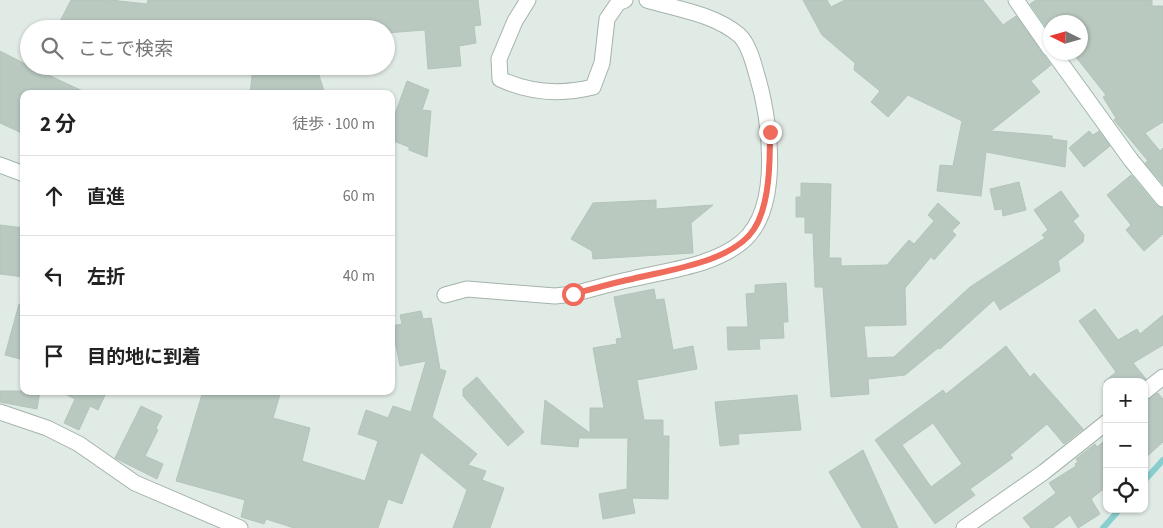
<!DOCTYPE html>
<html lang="ja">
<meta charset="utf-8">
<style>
body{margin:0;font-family:"Source Sans 3","Noto Sans JP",sans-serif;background:#f6f6f6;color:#222}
.controls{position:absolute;right:15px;bottom:15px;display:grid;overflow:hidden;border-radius:10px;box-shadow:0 1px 4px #0004}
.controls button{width:45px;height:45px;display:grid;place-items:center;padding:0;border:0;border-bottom:1px solid #e0e0e0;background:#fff;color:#222;font:25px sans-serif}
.compass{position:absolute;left:1043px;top:15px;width:45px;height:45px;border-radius:50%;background:#fff;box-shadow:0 1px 4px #0004;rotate:275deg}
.stop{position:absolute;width:15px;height:15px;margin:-11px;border:4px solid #ef6b5b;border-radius:50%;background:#fff}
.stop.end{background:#ef6b5b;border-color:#fff;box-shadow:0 1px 5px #0008}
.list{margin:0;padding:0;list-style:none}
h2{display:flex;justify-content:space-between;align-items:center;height:65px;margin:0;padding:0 20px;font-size:21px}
h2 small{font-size:16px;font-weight:400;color:#767676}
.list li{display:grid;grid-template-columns:32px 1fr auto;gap:15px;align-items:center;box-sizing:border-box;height:80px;padding:0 20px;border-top:1px solid #e0e0e0}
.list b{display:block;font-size:19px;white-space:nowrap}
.list em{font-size:16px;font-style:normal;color:#767676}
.icon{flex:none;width:28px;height:28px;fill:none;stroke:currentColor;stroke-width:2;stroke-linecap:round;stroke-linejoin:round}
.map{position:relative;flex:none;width:1163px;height:528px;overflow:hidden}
.search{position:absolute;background:#fff;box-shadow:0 1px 4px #0004;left:20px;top:20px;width:375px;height:55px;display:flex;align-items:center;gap:12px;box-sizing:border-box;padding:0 18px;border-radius:28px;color:#767676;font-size:19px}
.panel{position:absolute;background:#fff;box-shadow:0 1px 4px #0004;left:20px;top:90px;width:375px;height:305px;border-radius:10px}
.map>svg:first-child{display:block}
</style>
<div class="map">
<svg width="1163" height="528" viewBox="0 0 1163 528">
<rect width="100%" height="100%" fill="#e1ebe5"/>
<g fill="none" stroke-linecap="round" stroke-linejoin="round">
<!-- stream -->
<g stroke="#89cecf" stroke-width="6">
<path d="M1144,481L1163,460"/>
<path d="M1103,528L1120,509"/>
</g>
</g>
<!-- building -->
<g fill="#b9c9c0" stroke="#b3c4bb" fill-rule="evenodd">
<path d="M71,0H110L147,4L148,0H478L481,25L474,26L476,43L459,46L461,66L428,69L425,30L386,33V29H328V23L296,24V29H56Z"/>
<path d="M803,0H827L831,7L845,0H983L1003,25L1016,16L1051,65L1031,81L1040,92L991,131L1052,136V139L1067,141L1065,167L986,152L981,196L937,191L940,165L953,166L962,121L908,95L888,117L871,102L880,91L854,70L855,63L822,35Z"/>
<path d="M1036,0H1152V6H1163V122L1145,133L1160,151L1163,148V184L1145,163L1148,161L1114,120L1116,118L1103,97L1106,95L1072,52H1080V22H1050V33L1030,4Z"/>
<path d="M0,51L29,66L89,94H24V134L0,123Z"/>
<path d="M253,66H316L325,94H250Z"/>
<path d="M407,81L429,90L422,110L431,111L427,157L409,150V147L391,140V114H395Z"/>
<path d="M1089,131L1093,135L1099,131L1110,146L1084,167L1069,148Z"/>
<path d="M1131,175L1156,205L1163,208V234L1144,251L1126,230L1131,225L1107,195Z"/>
<path d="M1019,182L1026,210L1003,216L1002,209L995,210L990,189Z"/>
<path d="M801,183L831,184L829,258H841V266L887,265L909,240L914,244L934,221L928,215L938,203L960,223L952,231L956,235L934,260L931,257L905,288L906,325L864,326L867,358L894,357L970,287L1045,238L1042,235L1048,230L1034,210L1061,191L1079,216L1073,221L1084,235L1083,242L1058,261L1060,271L1000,310L994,300L940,349L938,348L905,375L868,379L869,394L831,397L823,287H815L813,233H805V217H796V197H801Z"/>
<path d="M656,200V209L713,205L691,223L693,253L593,259L592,251L571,239L593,203Z"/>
<path d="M0,225L24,228V277L0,274Z"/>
<path d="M786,283L788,322H783L784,338L759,339L760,349L728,350L727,327H748L746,294L755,293V285Z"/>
<path d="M654,289L656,300L664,299L673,350L693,346L697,369L637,380L644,420H663V436H669L668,499L632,498L635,513L603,519L599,494L627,489L628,438H579L578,447L541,444L545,400L590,433V408H604L593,348L617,344L616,339L622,338L614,297Z"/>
<path d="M19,304L24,305V360L5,355Z"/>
<path d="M1095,309L1118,340L1137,329L1140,334L1163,315V345L1133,363L1146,379L1142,382H1104L1116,372L1079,321Z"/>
<path d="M421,311L423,319L431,318L440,369L446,371L432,417L477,454L468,465L486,471L482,480L504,488L490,528H453L467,490L421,452L402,504L388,499L378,528H294L266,519L264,524L241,517L245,500L176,481L203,391H281L273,418L310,428L302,461L365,481L378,441L358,434L366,410L388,418L393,406L411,412L426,361L400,366L392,326L402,324L400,315Z"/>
<path d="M1006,346L1030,377L1034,373L1083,429L1064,444L1047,424L1010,455L1013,458L970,489L975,495L935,524L875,440L943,390L946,394ZM933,423L962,464L931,487L902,445Z"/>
<path d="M477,377L524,432L508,446L463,396V389Z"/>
<path d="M0,391H40L37,409L0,402Z"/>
<path d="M59,391H107L98,410L90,406L79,430L64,423L75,399Z"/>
<path d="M1158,393L1163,399V442L1144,459V401Z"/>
<path d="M797,395L801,430L738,434L739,444L720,446L715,402Z"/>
<path d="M141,406L162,416L156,428L158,430L145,456L163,464L157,479L115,458Z"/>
<path d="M1107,439V486L1091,499L1100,514L1078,528L1070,515L1053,528H1031L1023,518L1056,493L1049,483L1076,466L1075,464L1078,462L1076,459L1095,444L1097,447Z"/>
<path d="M863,450L898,528H862L829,472Z"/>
</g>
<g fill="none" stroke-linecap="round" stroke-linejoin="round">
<defs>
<g id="street">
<path d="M528,0L515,21L499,59L500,79C530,93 561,95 593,87L602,63L607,19L618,3L625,0"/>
<path d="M0,165L24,174"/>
<path d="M445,295L467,289L555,296L573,294C593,289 612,283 632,279C668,270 713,266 742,242C783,208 770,117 756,72C753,61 748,43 739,35C714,14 677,9 647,0"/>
<path d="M1144,392L1163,377"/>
<path d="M0,412L47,428L79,444L135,483L240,528"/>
<path d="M964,528L1044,472L1107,422"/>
</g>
<g id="secondary">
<path d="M1016,0L1050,49"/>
<path d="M1053,52L1131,160L1163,199"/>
</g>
</defs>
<!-- street casing -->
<use href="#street" stroke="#a4b3ab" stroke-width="17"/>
<!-- secondary casing -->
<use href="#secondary" stroke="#9fb7ab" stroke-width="17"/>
<!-- street -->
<use href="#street" stroke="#fff" stroke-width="15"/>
<!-- secondary -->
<use href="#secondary" stroke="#fff" stroke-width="15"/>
</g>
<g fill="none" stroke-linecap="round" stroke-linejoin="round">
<!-- route -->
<path stroke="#ef6b5b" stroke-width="6" d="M573,294C593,289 612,283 632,279C668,270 733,262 754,229C770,205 770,160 770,132"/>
</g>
</svg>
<div class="controls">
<button>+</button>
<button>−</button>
<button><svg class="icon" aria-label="locate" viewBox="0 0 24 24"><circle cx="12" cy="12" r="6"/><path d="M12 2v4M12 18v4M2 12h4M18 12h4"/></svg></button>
</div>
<svg class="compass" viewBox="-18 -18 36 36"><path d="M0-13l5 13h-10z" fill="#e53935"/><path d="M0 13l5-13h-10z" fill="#767676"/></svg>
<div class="stop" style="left:573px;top:294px"></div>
<div class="stop end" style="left:770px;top:132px"></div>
<div class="search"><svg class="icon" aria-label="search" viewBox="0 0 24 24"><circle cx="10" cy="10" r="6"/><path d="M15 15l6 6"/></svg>ここで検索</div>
<section class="panel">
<h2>2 分<small>徒歩 · 100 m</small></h2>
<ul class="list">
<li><svg class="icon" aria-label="ahead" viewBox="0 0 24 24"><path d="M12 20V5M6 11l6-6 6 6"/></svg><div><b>直進</b></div><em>60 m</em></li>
<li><svg class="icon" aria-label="left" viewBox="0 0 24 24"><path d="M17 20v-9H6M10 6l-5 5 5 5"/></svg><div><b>左折</b></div><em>40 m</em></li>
<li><svg class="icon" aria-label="arrive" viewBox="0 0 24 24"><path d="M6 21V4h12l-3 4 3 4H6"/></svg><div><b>目的地に到着</b></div></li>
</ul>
</section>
</div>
